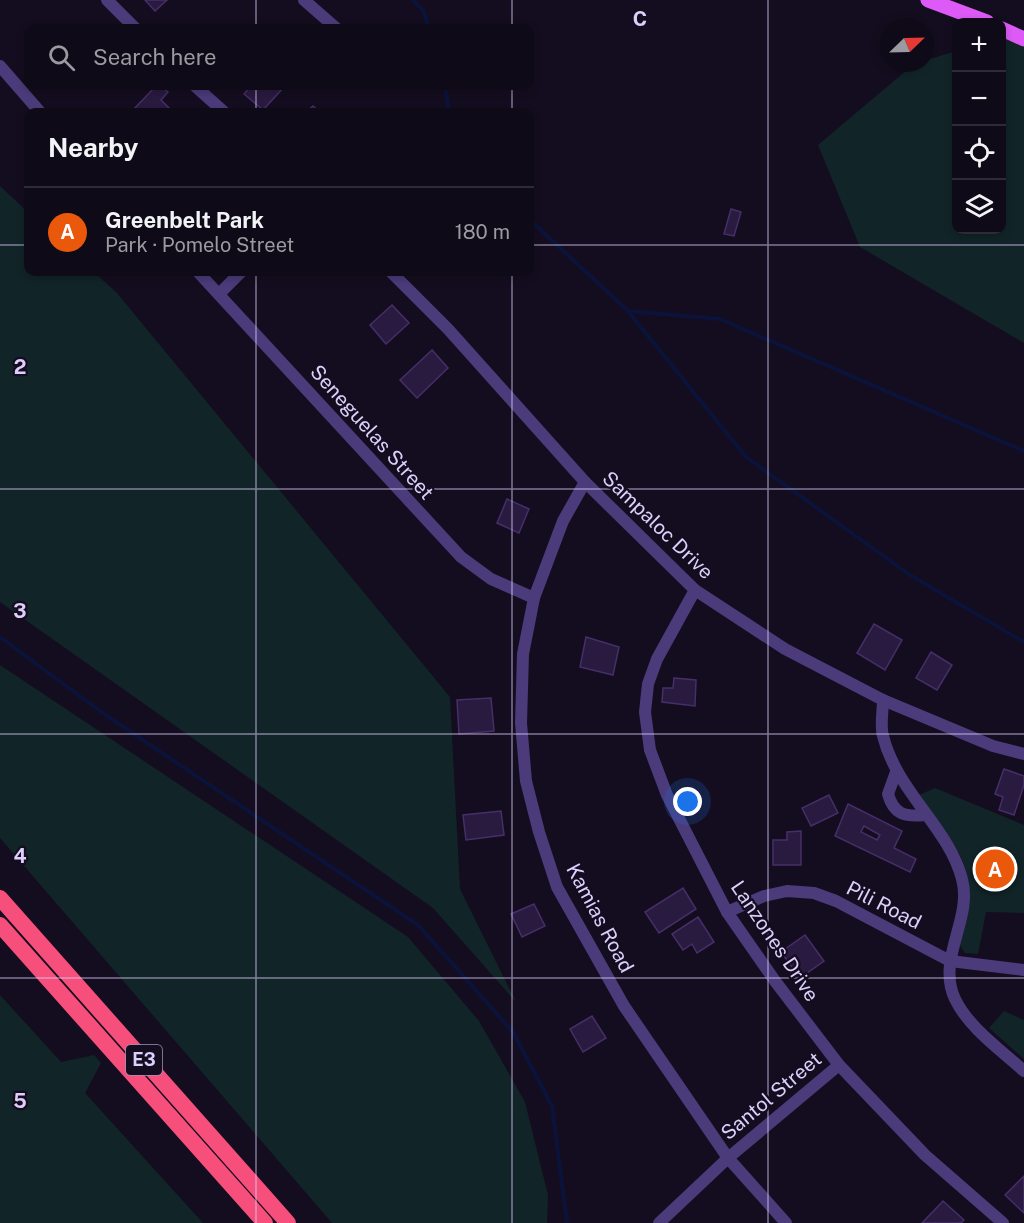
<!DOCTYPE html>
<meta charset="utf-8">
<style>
body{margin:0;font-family:"Public Sans",sans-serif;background:#181320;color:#f1f3f6}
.controls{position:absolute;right:18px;top:18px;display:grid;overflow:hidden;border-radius:12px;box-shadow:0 3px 9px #0003}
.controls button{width:54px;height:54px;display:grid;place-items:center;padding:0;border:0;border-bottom:2px solid #2f2b36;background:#0f0a17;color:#f1f3f6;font:30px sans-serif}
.compass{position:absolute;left:880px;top:18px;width:54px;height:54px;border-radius:50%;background:#0f0a17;box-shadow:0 3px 9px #0003;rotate:67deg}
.you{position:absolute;left:688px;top:802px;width:21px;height:21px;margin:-15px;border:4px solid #fff;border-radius:50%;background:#1a73e8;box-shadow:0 0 0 9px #1a73e833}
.badge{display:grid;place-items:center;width:39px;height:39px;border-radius:50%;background:#ea580c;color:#fff;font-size:20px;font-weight:700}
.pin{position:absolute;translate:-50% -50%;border:3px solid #fff;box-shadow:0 2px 6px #0006}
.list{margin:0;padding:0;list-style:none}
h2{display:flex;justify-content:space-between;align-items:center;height:78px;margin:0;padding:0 24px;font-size:26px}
h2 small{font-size:20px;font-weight:400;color:#9b9aa1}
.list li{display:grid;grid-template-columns:39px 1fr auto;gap:18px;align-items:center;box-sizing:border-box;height:90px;padding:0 24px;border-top:2px solid #2f2b36}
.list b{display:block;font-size:22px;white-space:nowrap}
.list p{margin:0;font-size:20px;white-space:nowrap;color:#9b9aa1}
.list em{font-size:20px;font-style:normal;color:#9b9aa1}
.icon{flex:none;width:33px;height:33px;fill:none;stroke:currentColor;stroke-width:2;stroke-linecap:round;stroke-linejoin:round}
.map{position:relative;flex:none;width:1024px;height:1223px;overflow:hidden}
.search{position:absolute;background:#0f0a17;box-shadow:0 3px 9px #0003;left:24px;top:24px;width:510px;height:66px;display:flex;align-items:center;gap:15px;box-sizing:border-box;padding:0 21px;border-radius:12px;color:#9b9aa1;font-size:22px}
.panel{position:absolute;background:#0f0a17;box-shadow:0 3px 9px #0003;left:24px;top:108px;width:510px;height:168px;border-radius:12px}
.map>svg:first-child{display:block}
</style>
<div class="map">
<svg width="1024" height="1223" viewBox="0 0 1024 1223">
<rect width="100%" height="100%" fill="#140d1f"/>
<!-- green -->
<g fill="#112428">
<path d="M1024,30V343L860,247L818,145L914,64L956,51V230H1002V37Z"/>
<path d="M0,186L28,212V272H94L117,293L450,697L460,889L516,1002L433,908L0,602Z"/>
<path d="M0,665L408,937L479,1021L525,1102L548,1195L547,1223H332L0,838Z"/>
<path d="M935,788L1024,825V913L986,912L978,954L965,953L958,943C985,869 959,853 919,795Z"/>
<path d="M0,995L61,1062L94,1055L101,1063L85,1093L203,1223H0Z"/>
<path d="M1004,1011L1024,1020V1059L989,1028Z"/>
</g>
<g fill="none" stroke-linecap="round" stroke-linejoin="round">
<!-- stream -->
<g stroke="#0b133a" stroke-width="4">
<path d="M413,0L423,10L429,28"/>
<path d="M445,86L449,112"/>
<path d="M530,220L627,310L746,457L910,575L1024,642"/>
<path d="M628,311L720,319L1024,451"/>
<path d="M0,637L107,716L418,925L513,1032L552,1106L567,1223"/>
</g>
</g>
<!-- building -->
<g fill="#291a3f" stroke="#462e69" stroke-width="1.5" fill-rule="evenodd">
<path d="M145,0H167L155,11Z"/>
<path d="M156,86H161L168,92L161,100L169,108L165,112H134L132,111Z"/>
<path d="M251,86H285L263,110L244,94Z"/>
<path d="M313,106L320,112H306Z"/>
<path d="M731,209L741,212L734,236L724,234Z"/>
<path d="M392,305L409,323L386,344L370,325Z"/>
<path d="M432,350L448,368L417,398L400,380Z"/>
<path d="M507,499L529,509L519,533L497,523Z"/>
<path d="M874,624L902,640L885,670L857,653Z"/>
<path d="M586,637L619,647L613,675L580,667Z"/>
<path d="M931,652L952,665L937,690L916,678Z"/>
<path d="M674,678L696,680L695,706L662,702L663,688H673Z"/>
<path d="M491,698L494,731L459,734L457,700Z"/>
<path d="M1004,769L1024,776V785L1014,815L999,810L1003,797L995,794Z"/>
<path d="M829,795L838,813L811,826L802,808Z"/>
<path d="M848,804L902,831L894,848L916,859L910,872L835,836ZM864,826L880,835L877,840L861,832Z"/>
<path d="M501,811L504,835L466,840L463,815Z"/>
<path d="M801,831V865H773V840H787V832Z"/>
<path d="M683,888L696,909L659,933L645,912Z"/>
<path d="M534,904L545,926L522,937L511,914Z"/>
<path d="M698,917L714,942L697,953L692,944L683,950L672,934Z"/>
<path d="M805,935L824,961L800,978L781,952Z"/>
<path d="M592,1016L606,1038L583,1052L570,1029Z"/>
<path d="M1024,1176V1213L1005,1195Z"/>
<path d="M943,1201L964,1220L961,1223H922Z"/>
</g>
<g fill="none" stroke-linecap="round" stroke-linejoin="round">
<!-- minor -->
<g stroke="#4b3b7b" stroke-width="12">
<path d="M107,0L135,28"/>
<path d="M304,0L336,28"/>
<path d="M0,66L40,112"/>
<path d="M195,86L224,112"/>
<path d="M198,272L461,557L491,579L534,598"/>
<path d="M391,272L448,329L585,482L695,590L785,649L883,700L993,746L1024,754"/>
<path d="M220,293L241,272"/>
<path d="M585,482L563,521L534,598L523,654L521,723L526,781L539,832L557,887L624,1006L728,1158L786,1223"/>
<path d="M695,590L657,659L648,684L645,712L650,750L667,795L727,912L775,981L839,1065L925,1155L1003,1223"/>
<path d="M883,700C883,711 880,726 883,736C897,792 949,828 962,879C973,919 936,959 955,999C969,1028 1001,1050 1024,1071"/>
<path d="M896,772L888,794C894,815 905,817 925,815"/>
<path d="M727,912L764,896L787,891L814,893L836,901L950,961L1024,970"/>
<path d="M659,1223L728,1158L839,1065"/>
</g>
<!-- major -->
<g stroke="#dd5af7" stroke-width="15">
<path d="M928,0L987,22"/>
<path d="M1002,29L1024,39"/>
</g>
<!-- highway -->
<g stroke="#f64f7c" stroke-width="16">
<path d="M0,898L288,1223"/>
<path d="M0,925L265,1223"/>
</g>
</g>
<!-- grid -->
<path fill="none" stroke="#ddcefc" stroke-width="1.5" stroke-opacity="0.55" d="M256,0V28M512,0V28M768,0V1223M256,86V112M512,86V112M0,245H28M530,245H1024M256,272V1223M512,272V1223M0,489H1024M0,734H1024M0,978H1024"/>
<g text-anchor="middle" stroke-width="4.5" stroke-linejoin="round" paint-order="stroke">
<!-- shield labels -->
<rect fill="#140d1f" stroke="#a194ba" stroke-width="1.5" x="126" y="1045" width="36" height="30" rx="4.5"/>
<g font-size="18" font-weight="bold" fill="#ddcefc">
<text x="144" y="1066">E3</text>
</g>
<!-- street labels -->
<g font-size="20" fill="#ddcefc" stroke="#140d1f">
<text transform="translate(372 432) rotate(48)" y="7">Seneguelas Street</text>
<text transform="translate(658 525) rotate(44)" y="7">Sampaloc Drive</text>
<text transform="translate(884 905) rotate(27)" y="7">Pili Road</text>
<text transform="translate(600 918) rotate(62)" y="7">Kamias Road</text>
<text transform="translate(775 941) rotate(56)" y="7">Lanzones Drive</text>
<text transform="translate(771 1096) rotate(-40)" y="7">Santol Street</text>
</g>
</g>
<g font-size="20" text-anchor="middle" font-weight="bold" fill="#ddcefc" stroke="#140d1f" stroke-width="4.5" stroke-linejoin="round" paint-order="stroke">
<text x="640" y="26">C</text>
<text x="20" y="374">2</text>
<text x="20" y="618">3</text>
<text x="20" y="863">4</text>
<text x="20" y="1108">5</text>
</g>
</svg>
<div class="controls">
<button>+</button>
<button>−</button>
<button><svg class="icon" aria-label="locate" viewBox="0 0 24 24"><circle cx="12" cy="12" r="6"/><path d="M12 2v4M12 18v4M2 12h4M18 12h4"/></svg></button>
<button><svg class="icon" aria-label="layers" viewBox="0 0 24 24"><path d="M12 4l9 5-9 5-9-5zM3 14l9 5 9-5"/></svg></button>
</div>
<svg class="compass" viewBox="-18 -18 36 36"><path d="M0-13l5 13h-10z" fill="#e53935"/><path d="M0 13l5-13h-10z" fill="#9b9aa1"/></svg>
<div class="you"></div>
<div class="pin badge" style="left:995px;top:869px">A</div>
<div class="search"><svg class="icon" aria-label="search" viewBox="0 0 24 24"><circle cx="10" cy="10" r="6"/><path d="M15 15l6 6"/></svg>Search here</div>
<section class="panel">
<h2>Nearby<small></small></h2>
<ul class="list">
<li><span class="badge">A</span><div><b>Greenbelt Park</b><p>Park · Pomelo Street</p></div><em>180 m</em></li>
</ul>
</section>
</div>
